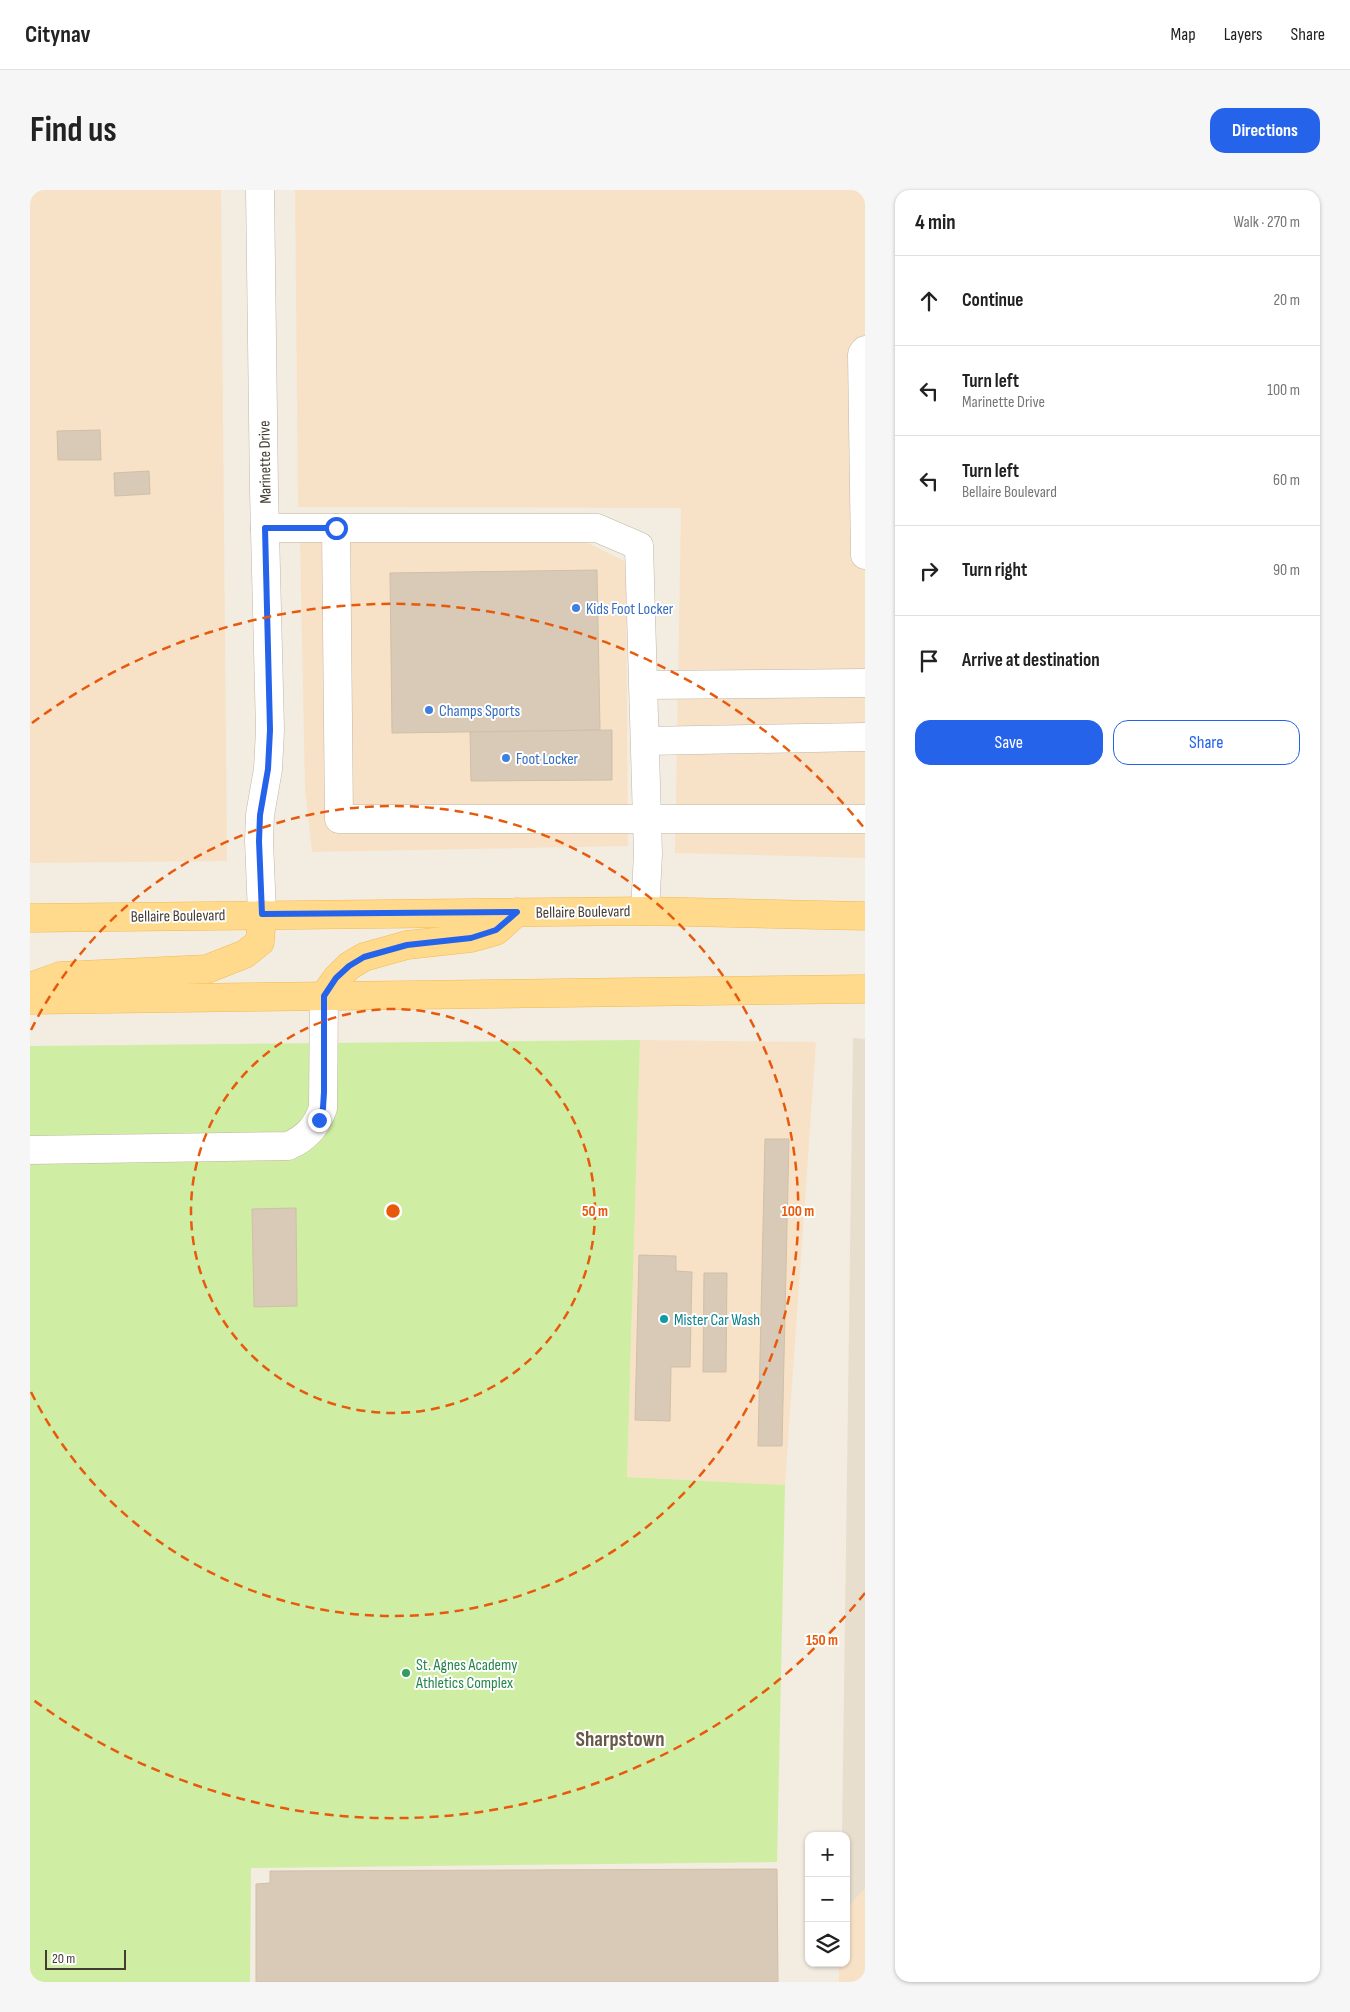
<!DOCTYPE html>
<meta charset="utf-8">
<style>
body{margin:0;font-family:"Sofia Sans Condensed",sans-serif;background:#f6f6f6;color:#222}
.controls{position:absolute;right:15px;bottom:15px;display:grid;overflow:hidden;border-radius:10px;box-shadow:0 1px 4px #0004}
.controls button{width:45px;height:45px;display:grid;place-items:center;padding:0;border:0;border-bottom:1px solid #e0e0e0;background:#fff;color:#222;font:25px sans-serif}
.scale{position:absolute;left:15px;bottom:12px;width:81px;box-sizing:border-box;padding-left:5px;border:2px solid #443c31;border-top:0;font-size:14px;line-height:18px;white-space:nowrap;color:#443c31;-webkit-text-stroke:4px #fff;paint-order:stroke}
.stop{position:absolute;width:15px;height:15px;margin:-11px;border:4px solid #2563eb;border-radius:50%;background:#fff}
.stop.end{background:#2563eb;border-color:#fff;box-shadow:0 1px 5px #0008}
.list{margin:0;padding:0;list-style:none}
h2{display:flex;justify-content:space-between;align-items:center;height:65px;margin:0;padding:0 20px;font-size:21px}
h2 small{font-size:16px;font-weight:400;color:#767676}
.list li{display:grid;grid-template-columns:32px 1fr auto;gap:15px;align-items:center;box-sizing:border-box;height:90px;padding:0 20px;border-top:1px solid #e0e0e0}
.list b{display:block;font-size:19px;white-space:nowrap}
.list p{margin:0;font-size:16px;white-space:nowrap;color:#767676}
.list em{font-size:16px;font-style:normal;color:#767676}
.actions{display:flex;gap:10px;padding:15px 20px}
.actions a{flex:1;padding:11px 0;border:1px solid #2563eb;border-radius:15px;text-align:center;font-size:18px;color:#2563eb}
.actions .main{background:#2563eb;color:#fff}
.icon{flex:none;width:28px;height:28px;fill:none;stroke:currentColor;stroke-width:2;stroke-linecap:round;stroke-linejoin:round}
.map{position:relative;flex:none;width:835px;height:1792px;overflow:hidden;border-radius:15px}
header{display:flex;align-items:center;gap:30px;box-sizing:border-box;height:70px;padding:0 25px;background:#fff;border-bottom:1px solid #e0e0e0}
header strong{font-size:24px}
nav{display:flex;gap:28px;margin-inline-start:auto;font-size:18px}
.intro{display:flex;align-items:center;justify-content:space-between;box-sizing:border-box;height:120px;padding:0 30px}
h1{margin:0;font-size:35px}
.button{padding:12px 22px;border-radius:15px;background:#2563eb;color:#fff;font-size:18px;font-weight:700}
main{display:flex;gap:30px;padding:0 30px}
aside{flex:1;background:#fff;border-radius:15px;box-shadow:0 1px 4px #0004}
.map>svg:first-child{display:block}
</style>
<header>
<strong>Citynav</strong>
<nav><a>Map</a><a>Layers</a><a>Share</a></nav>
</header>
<div class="intro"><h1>Find us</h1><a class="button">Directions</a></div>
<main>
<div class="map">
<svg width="835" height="1792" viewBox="0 0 835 1792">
<rect width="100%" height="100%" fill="#f3ece0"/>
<!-- residential -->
<path fill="#e7dece" d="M823,848L835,849V1699L816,1719V1646H812Z"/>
<!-- commercial -->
<g fill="#f8e2c7">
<path d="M0,0H191L197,671L0,673Z"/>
<path d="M265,0H835V668L645,663L651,318L268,317Z"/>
<path d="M270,352H556L596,372L598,656L282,662L275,599Z"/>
<path d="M610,850L786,852L755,1295L597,1287Z"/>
<path d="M835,1699V1792H809V1773H816V1719Z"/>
</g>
<!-- green -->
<path fill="#cfeda3" d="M610,850L597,1287L755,1295L747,1672L221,1678L220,1792H0V856Z"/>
<!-- building -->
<g fill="#d8cab7" stroke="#d1bfa7">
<path d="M70,240L71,270H28L27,241Z"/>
<path d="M119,281L120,304L85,306L84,283Z"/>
<path d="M567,380L570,540L362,543L360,383Z"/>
<path d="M582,540V590L441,591L440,542Z"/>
<path d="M735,949H759L752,1256H728Z"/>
<path d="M266,1018L267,1116L224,1117L222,1019Z"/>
<path d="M609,1065L646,1066V1081L662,1082L660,1177H641L640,1231L605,1230Z"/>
<path d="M674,1083H697L696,1182H673Z"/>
<path d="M747,1679L748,1792H226V1694L240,1693V1681Z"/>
</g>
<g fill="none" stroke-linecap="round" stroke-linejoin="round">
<defs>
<g id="minor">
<path d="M230,0L234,301L240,540L238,579L230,625L229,651L232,724"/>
<path d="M835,160L832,164L835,365"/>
<path d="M235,338H567L609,356L618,664L615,721"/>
<path d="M306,338L309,629H835"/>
<path d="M614,495L835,493"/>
<path d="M615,551L835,547"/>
<path d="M0,960L258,956C277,948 287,936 293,918L294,806"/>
</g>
<g id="major">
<path d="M0,728L615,721L835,726"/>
<path d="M0,797L30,786L177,779L215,764L230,752L232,724"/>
<path d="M294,806L306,789L319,776L334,767L377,755L441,748L466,741L487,722"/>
<path d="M0,810L835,799"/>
</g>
</defs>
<!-- minor casing -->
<use href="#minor" stroke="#c1b6a5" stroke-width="29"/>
<!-- major casing -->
<use href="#major" stroke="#f1ba50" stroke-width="29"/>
<!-- minor -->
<use href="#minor" stroke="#fff" stroke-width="28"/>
<!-- major -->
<use href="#major" stroke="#ffda8d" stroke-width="28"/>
</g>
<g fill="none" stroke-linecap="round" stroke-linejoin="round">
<!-- route -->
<path stroke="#2563eb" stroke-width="6" d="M289,930L293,918L294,902V806L306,788L319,776L334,767L377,755L441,748L466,740L487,722L232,724L229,651L230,625L238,579L240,540L235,338H306"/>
</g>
<!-- distance rings -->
<g fill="none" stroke="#e8590c" stroke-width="2.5" stroke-dasharray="9 6">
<circle cx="363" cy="1021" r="202"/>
<path d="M1 840A405 405 0 1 1 1 1202"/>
<path d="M835 1403A607 607 0 0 1 2 1509M2 533A607 607 0 0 1 835 639"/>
</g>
<!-- markers -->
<g fill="#3f7fe0" stroke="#fff" stroke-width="2">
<circle cx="546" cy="418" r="5"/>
<circle cx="399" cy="520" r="5"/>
<circle cx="476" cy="568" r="5"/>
</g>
<circle fill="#0f9aa8" stroke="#fff" stroke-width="2" cx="634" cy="1129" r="5"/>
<circle fill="#2e9e5b" stroke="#fff" stroke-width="2" cx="376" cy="1483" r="5"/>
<g text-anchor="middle" stroke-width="4" stroke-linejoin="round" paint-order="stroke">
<!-- street labels -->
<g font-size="16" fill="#443c31" stroke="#fff">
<text transform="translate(234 272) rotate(-91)" y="6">Marinette Drive</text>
<text transform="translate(553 721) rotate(-1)" y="6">Bellaire Boulevard</text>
<text transform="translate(148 725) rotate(-1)" y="6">Bellaire Boulevard</text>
</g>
<!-- shop labels -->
<g font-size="16" fill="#366cbe" stroke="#fff" text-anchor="start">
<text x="556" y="424">Kids Foot Locker</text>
<text x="409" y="526">Champs Sports</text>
<text x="486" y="574">Foot Locker</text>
</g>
<!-- culture labels -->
<g font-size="16" fill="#0d838f" stroke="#fff" text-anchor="start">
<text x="644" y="1135">Mister Car Wash</text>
</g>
<!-- leisure labels -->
<g font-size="16" fill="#27864d" stroke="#fff" text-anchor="start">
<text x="386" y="1480">St. Agnes Academy<tspan x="386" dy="18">Athletics Complex</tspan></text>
</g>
<!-- district labels -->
<g font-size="21" font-weight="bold" fill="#685947" stroke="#fff">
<text x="590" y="1556">Sharpstown</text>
</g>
</g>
<circle cx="363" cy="1021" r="8" fill="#e8590c" stroke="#fff" stroke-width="2.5"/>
<g font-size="15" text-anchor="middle" font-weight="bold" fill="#e8590c" stroke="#fff" stroke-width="4" stroke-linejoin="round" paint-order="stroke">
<text x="565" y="1026">50 m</text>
<text x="768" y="1026">100 m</text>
<text x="792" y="1455">150 m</text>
</g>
</svg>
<div class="controls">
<button>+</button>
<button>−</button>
<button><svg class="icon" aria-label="layers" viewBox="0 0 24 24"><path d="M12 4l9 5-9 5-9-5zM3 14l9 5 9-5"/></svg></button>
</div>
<div class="scale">20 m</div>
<div class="stop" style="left:306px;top:338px"></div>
<div class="stop end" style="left:289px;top:930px"></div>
</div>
<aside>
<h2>4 min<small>Walk · 270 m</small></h2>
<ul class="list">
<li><svg class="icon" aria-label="ahead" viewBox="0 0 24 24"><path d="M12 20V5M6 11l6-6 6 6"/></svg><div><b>Continue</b></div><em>20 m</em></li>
<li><svg class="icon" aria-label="left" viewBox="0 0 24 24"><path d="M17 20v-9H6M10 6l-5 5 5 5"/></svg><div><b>Turn left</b><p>Marinette Drive</p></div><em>100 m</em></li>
<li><svg class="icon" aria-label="left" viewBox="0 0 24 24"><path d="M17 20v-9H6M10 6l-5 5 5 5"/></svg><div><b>Turn left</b><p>Bellaire Boulevard</p></div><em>60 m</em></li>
<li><svg class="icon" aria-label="right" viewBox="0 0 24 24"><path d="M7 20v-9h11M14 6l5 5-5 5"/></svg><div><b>Turn right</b></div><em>90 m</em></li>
<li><svg class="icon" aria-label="arrive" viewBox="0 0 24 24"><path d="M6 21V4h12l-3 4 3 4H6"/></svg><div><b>Arrive at destination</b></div></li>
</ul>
<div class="actions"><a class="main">Save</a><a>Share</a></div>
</aside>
</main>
